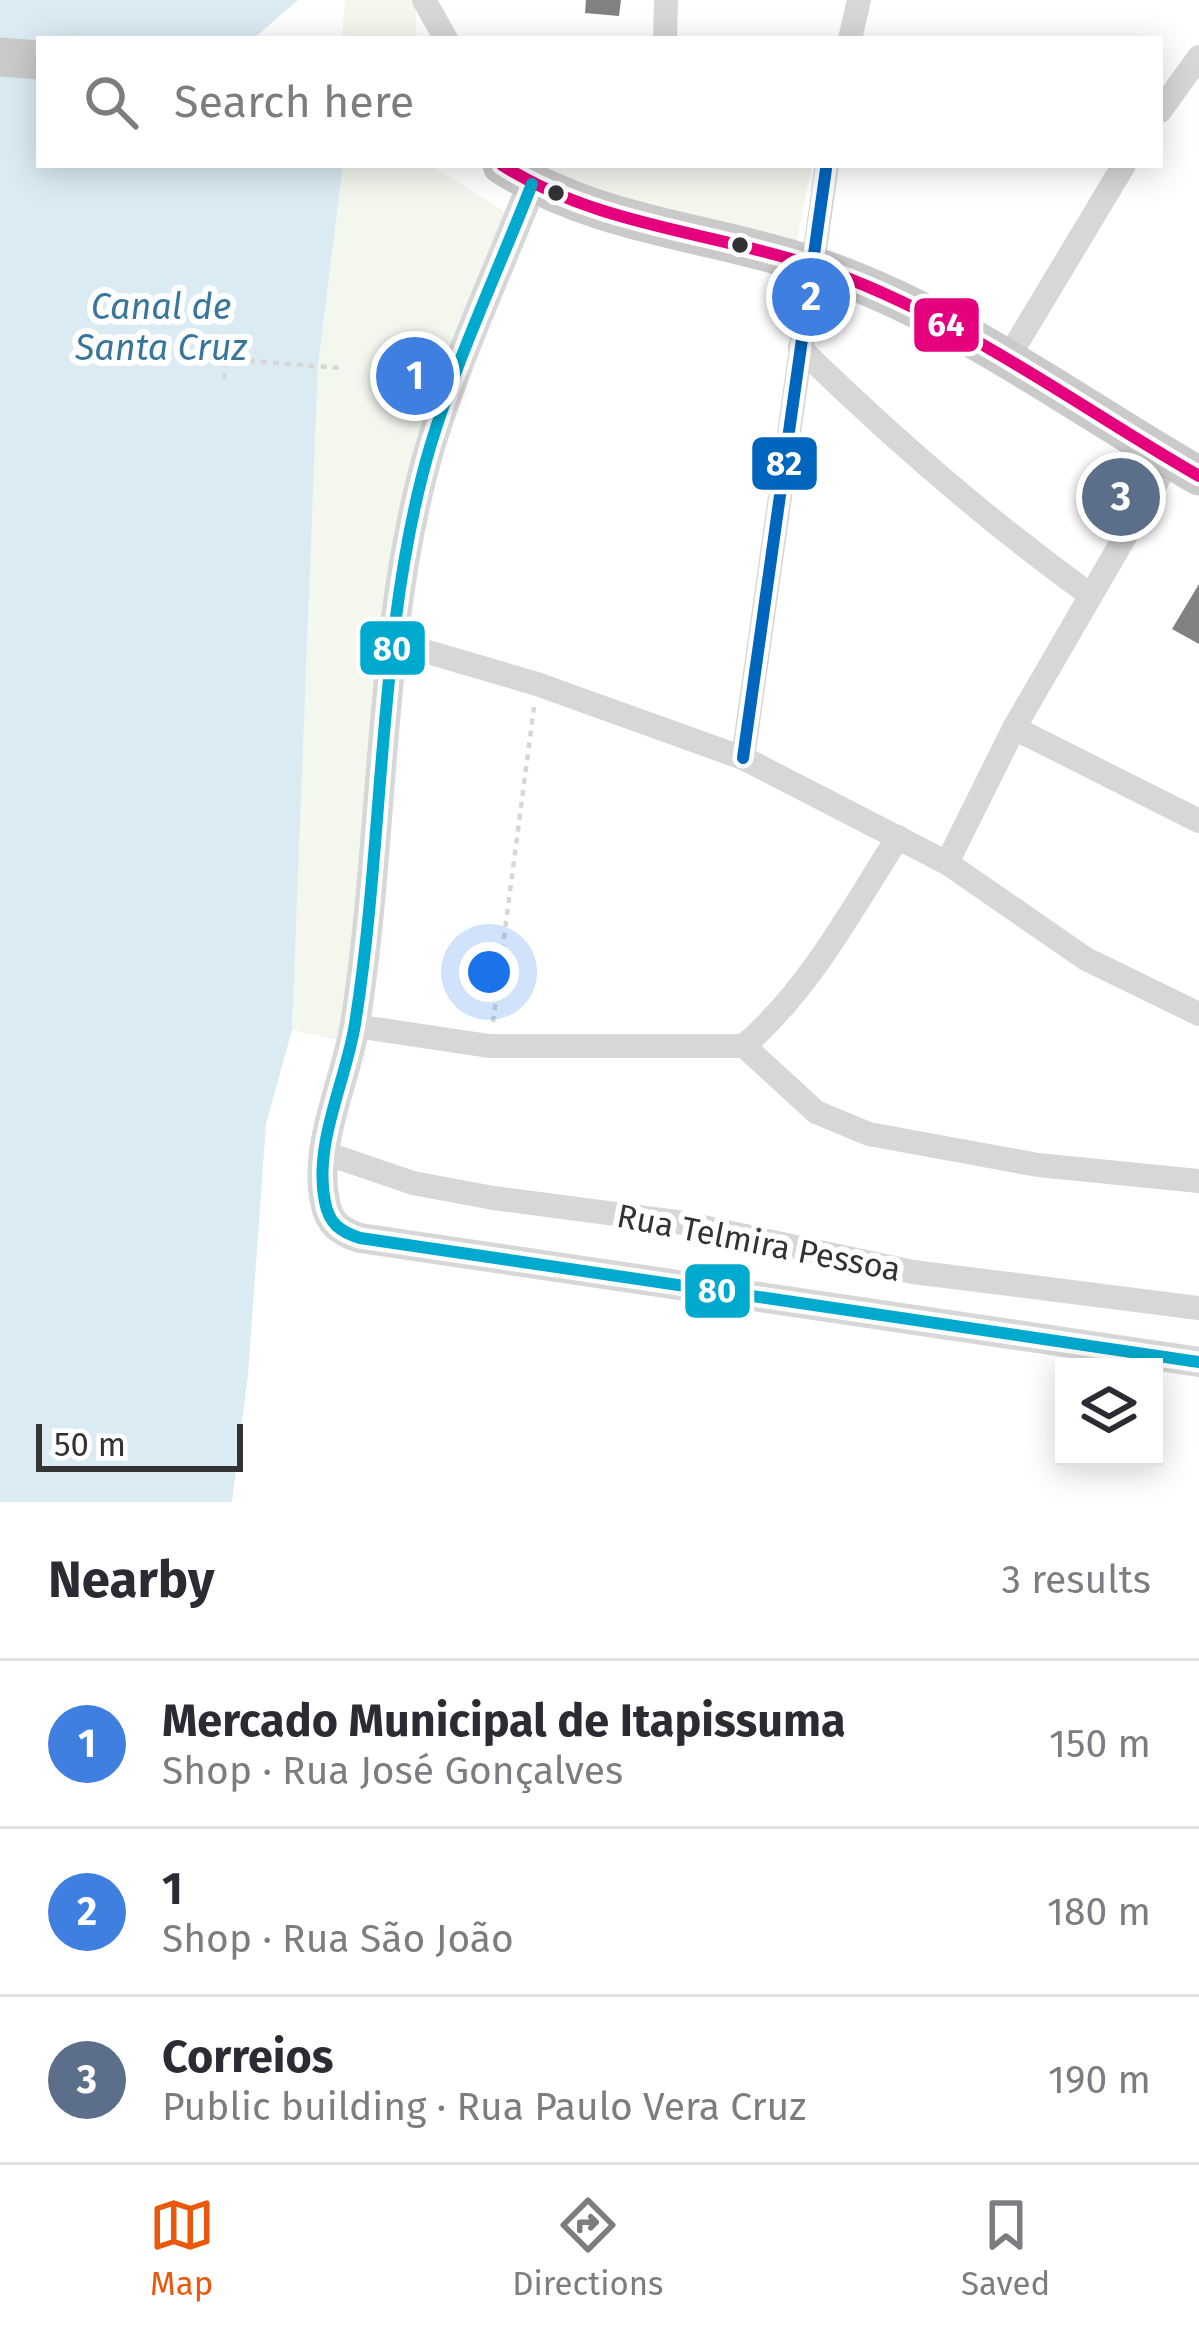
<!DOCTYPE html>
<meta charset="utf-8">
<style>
body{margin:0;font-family:"Fira Sans",sans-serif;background:#f2f2f3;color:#2b2b33}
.controls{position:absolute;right:36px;bottom:36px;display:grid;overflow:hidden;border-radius:0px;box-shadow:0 6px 30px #0003}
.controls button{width:108px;height:108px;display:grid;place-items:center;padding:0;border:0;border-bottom:3px solid #e1e1e2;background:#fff;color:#2b2b33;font:60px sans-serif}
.scale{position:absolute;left:36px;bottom:30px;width:207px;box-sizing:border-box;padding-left:12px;border:6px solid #333;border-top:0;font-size:33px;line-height:42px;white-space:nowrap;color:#333;-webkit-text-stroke:9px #fff;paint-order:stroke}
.you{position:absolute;left:489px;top:972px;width:42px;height:42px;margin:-30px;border:9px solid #fff;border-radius:50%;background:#1a73e8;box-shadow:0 0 0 18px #1a73e833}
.badge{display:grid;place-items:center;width:78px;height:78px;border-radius:50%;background:#ea580c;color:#fff;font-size:39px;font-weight:700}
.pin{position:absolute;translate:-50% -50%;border:6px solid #fff;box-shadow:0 3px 12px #0006}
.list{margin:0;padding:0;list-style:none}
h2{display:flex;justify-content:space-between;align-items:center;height:156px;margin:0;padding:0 48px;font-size:51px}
h2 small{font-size:39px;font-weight:400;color:#7c7c81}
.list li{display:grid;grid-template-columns:78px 1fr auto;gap:36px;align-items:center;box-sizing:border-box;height:168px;padding:0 48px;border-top:3px solid #e1e1e2}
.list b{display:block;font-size:45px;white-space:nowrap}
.list p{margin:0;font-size:39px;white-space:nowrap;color:#7c7c81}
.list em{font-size:39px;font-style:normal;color:#7c7c81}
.icon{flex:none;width:66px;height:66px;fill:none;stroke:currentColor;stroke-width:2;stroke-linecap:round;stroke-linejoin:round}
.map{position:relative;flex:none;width:1199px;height:1502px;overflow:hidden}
.search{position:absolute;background:#fff;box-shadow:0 6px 30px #0003;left:36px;right:36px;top:36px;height:132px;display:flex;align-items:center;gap:30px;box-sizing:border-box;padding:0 42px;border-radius:0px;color:#7c7c81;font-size:45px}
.sheet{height:660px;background:#fff}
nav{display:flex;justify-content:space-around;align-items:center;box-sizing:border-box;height:168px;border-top:3px solid #e1e1e2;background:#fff;font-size:33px;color:#7c7c81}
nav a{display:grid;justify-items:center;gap:6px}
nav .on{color:#ea580c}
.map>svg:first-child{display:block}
</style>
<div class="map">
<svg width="1199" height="1502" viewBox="0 0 1199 1502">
<rect width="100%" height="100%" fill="#fff"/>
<!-- green -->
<g fill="#f3f7ee">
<path d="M345,0H416V39H342Z"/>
<path d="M343,165H430L509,214L405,483L364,882L339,1040L292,1030L318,366Z"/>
<path d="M500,165H812L794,254Z"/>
</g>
<!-- water -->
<path fill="#dbebf4" d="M0,0H298L253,39H39V165H343L318,366L292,1030L266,1124L248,1375L232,1502H0Z"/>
<!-- building -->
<g fill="#818181">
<path d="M586,0H621L619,16L585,13Z"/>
<path d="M1199,584V644L1172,629Z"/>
</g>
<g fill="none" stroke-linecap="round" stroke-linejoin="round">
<!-- path -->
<g stroke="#d7d7d7" stroke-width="4.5" stroke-dasharray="6 6" stroke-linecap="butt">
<path d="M225,359L341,368"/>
<path d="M224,379L227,338"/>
<path d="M493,1022L534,707"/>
</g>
<!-- minor -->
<g stroke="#d7d7d7" stroke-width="24">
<path d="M424,0L446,39"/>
<path d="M665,39L666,0"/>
<path d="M850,39L859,0"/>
<path d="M1160,111L1199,57"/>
<path d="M800,348C891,437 985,519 1089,594"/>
<path d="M1008,358L1124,165"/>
<path d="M397,643L537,684L743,758L947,863L1086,959L1199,1014"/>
<path d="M1014,728L1199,821"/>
<path d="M743,758L827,165"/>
<path d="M947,863L1014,728L1170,459"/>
<path d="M355,1026L489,1046H744C810,988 851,911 898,837"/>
<path d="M744,1046L816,1112L869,1134L1038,1165L1199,1181"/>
<path d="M325,1153L413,1183L493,1198L684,1223L913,1272L1199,1308"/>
</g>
<!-- tertiary -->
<path stroke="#d7d7d7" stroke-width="30" d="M532,184C498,271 457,358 430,447C377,628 385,837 355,1024C346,1081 313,1144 325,1202C329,1224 341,1232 360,1238L1199,1362"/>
<!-- primary -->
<g stroke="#cacaca" stroke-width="39">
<path d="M0,57L39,60"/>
<path d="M502,165C598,226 708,231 814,266C954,313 1072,403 1199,476"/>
</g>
<defs>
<path id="bus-1" d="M502,165C598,226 708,231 814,266C954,313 1072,403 1199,476"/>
<path id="bus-2" d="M532,184C498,271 457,358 430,447C377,628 385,837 355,1024C346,1081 313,1144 325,1202C329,1224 341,1232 360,1238L1199,1362"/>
<path id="bus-3" d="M743,758L826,169"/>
</defs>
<!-- bus-1 casing -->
<use href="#bus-1" stroke="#fff" stroke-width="21"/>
<!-- bus-2 casing -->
<use href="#bus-2" stroke="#fff" stroke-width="21"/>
<!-- bus-3 casing -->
<use href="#bus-3" stroke="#fff" stroke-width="21"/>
<!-- bus-1 -->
<use href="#bus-1" stroke="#e5007d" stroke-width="12"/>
<!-- bus-2 -->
<use href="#bus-2" stroke="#00a9ce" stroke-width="12"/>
<!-- bus-3 -->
<use href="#bus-3" stroke="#0065bd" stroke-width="12"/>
</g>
<!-- markers -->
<g fill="#333" stroke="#fff" stroke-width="4.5">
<circle cx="556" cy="193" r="10"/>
<circle cx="740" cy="245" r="10"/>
</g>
<g text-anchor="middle" stroke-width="12" stroke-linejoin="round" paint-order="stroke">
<!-- street labels -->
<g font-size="33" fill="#333" stroke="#fff">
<text transform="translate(759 1242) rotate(11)" y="12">Rua Telmira Pessoa</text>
</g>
<!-- water labels -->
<g font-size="36" font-style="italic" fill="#38769d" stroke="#fff">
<text x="161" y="319">Canal de<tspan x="161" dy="41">Santa Cruz</tspan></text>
</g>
</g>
<g stroke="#fff" stroke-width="4.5">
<rect x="912" y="296" width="69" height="58" rx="12" fill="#e5007d"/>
<rect x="750" y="435" width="69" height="57" rx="12" fill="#0065bd"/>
<rect x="358" y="619" width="69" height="58" rx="12" fill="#00a9ce"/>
<rect x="683" y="1262" width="69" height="58" rx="12" fill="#00a9ce"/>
</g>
<g font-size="33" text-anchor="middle" font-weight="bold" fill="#fff">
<text x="946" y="336">64</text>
<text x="784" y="475">82</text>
<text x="392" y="660">80</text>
<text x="717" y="1302">80</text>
</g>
</svg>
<div class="controls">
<button><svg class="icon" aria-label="layers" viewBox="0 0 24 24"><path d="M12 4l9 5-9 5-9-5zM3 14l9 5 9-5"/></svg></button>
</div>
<div class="scale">50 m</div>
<div class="you"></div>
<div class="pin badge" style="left:415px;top:376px;background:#3f7fe0">1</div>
<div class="pin badge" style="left:811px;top:297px;background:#3f7fe0">2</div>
<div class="pin badge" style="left:1121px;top:497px;background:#5c6f8a">3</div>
<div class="search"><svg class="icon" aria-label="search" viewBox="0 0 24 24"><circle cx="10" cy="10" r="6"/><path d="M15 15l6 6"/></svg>Search here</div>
</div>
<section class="sheet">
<h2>Nearby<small>3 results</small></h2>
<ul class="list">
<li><span class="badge" style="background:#3f7fe0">1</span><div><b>Mercado Municipal de Itapissuma</b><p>Shop · Rua José Gonçalves</p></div><em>150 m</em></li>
<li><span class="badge" style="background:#3f7fe0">2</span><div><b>1</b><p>Shop · Rua São João</p></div><em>180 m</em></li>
<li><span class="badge" style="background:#5c6f8a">3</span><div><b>Correios</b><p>Public building · Rua Paulo Vera Cruz</p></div><em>190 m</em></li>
</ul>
</section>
<nav>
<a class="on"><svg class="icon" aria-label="map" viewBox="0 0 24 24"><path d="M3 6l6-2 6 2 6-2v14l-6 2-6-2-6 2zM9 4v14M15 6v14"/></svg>Map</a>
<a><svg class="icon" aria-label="directions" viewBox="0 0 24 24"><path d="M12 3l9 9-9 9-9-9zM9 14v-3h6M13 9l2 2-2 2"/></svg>Directions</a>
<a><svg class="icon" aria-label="saved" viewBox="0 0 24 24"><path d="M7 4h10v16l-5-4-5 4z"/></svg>Saved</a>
</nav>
